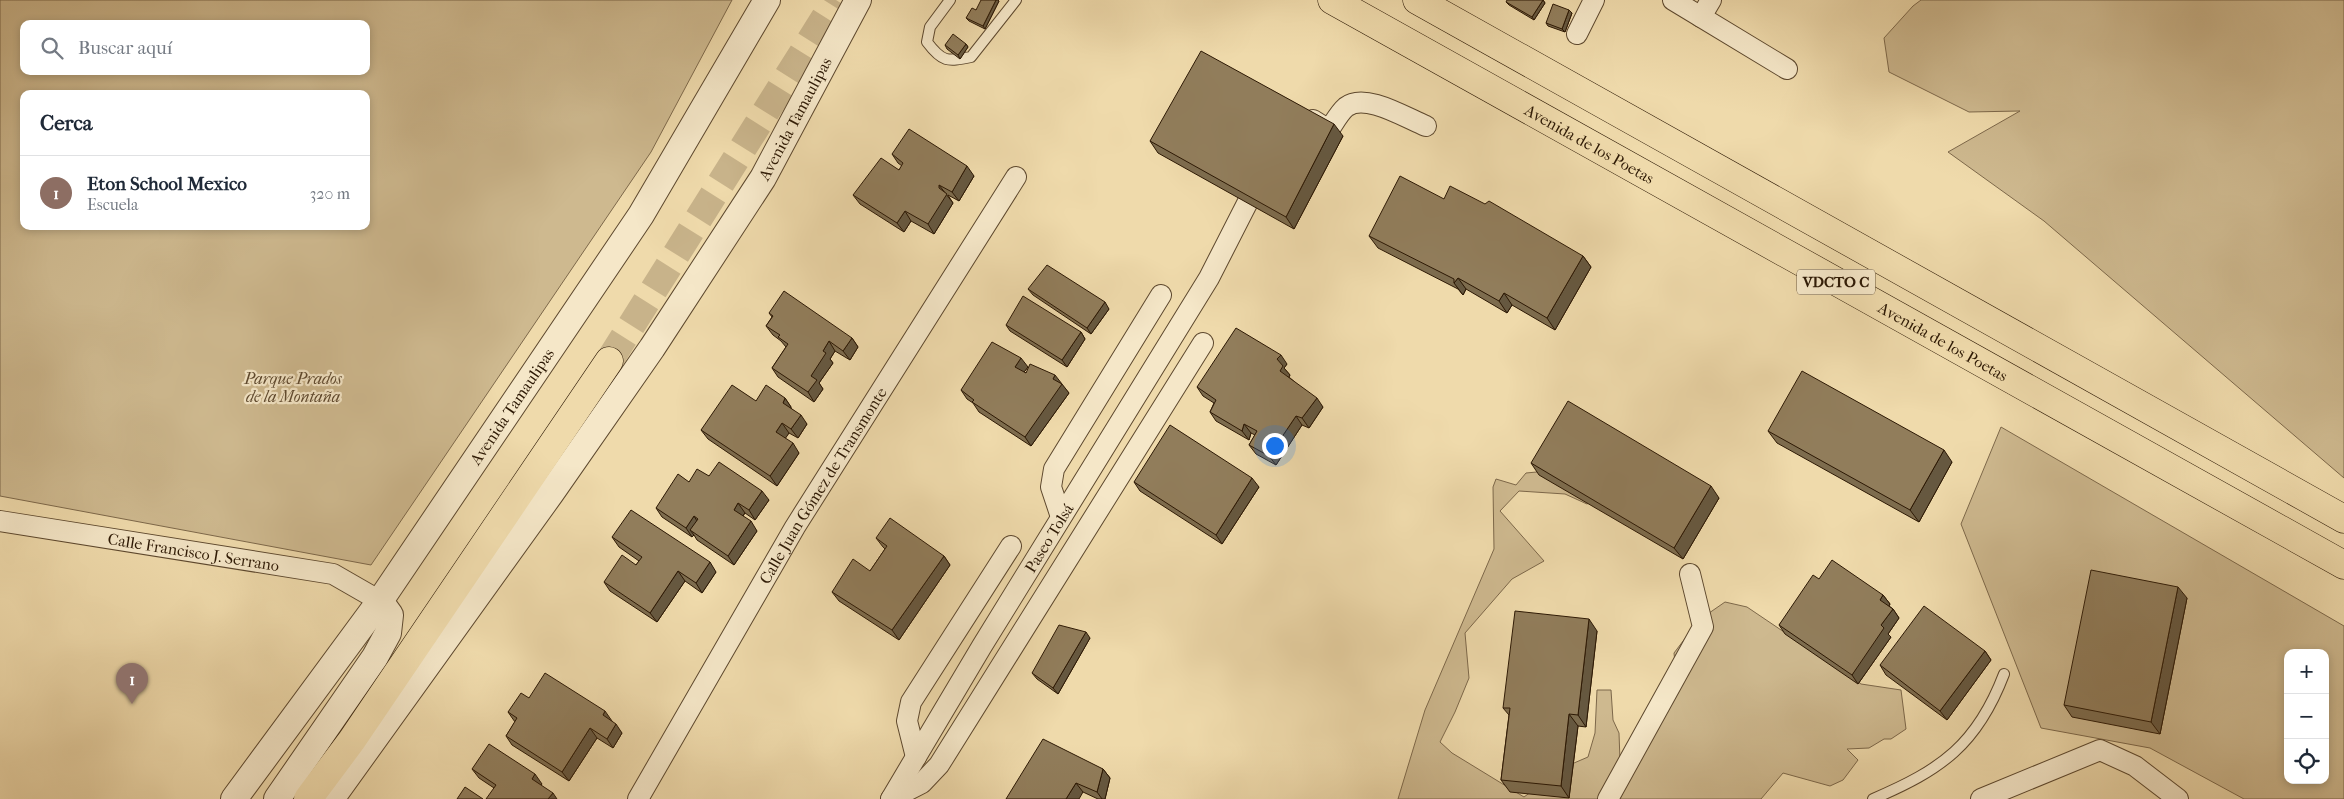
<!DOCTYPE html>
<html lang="es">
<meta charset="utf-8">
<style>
body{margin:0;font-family:"IM FELL French Canon",serif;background:#f2f2f3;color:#1f2937}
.controls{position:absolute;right:15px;bottom:15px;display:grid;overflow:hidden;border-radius:10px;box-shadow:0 2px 8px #0003}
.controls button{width:45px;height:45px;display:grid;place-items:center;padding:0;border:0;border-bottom:1px solid #e0e1e3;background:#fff;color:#1f2937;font:25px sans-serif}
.you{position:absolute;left:1274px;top:445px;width:18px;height:18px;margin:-12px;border:4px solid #fff;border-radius:50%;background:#1a73e8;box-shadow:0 0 0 8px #1a73e833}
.badge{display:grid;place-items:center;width:32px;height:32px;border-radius:50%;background:#8f2418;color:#fff;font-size:16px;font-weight:700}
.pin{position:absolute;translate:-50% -41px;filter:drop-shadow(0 1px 2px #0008)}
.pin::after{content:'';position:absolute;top:26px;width:18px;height:15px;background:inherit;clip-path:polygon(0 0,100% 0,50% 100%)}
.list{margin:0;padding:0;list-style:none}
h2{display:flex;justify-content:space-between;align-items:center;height:65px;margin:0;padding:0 20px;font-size:21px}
h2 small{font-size:16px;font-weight:400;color:#747a83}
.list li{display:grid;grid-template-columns:32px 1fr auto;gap:15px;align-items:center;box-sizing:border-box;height:75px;padding:0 20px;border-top:1px solid #e0e1e3}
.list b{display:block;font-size:19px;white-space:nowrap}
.list p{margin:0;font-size:16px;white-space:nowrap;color:#747a83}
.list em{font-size:16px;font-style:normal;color:#747a83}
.icon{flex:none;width:28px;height:28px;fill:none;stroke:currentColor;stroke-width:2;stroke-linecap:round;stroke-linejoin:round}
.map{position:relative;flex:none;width:2344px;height:799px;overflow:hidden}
.search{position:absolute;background:#fff;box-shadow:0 2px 8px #0003;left:20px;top:20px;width:350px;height:55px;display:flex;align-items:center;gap:12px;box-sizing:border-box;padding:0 18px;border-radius:10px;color:#747a83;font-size:19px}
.panel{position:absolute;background:#fff;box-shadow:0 2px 8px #0003;left:20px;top:90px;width:350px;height:140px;border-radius:10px}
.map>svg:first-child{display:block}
</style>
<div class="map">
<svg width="2344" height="799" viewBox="0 0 2344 799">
<rect width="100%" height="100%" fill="#efdaab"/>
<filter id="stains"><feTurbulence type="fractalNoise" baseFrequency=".004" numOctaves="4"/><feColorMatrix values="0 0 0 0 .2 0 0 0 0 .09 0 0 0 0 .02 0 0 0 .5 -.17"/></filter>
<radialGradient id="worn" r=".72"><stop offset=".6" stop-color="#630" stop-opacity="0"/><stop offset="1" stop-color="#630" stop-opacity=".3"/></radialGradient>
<!-- green -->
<g fill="#ceb98f" stroke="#7d684a" fill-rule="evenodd">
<path d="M0,0H732L651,152L371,565L0,496ZM24,24H366V71H24ZM24,94H366V226H24Z"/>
<path d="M1921,0H2344V478L2044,221L1948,152L2020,111L1969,112L1889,72L1884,38L1913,6Z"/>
<path d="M2001,427L2344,626V799H2244L2150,748L2041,728L1961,524ZM2288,653H2325V780H2288Z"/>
<path d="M1558,470L1599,497L1587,504L1565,494L1519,491L1500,511L1544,561L1512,579L1465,633L1469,678L1455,712L1440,742L1452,753L1524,797L1567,766L1588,757L1595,733L1597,690H1611L1613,720L1619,733L1620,761L1676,674L1674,653L1699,620L1725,602L1747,607L1861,684L1901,690L1906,729L1891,739H1884L1869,748L1847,749L1858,760L1843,780L1830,786L1783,773L1761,799H1398L1425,710L1494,549L1493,487L1496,479L1516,485L1526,473Z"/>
</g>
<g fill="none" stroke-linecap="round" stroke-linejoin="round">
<!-- motorway-tunnel -->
<path stroke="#c8b38a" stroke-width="28" stroke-dasharray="28 14" stroke-linecap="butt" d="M609,361L836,0"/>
<defs>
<g id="service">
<path d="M950,0L930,27L927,42C942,62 947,62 971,57L1016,0"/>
<path d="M1873,799C1941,770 1977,745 2004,674"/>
</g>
<g id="minor">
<path d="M1673,0L1787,69"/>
<path d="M1701,17L1711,0"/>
<path d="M1577,34L1594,0"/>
<path d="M1313,120L1329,130C1334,123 1339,113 1346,107C1365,92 1406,118 1426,126"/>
<path d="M1061,517L1051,487L1054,469L1161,295"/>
<path id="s1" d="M0,521L333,574L380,601"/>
<path d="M916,757L907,721L911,702L1011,546"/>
<path id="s2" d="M638,799L795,527L1016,177"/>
<path id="s3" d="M891,799L982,646L1209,278L1259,180"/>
<path d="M891,799L922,783L939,765L1203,343"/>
<path d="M1608,799L1703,627L1690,574"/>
<path d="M1981,799L2100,750L2135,766L2178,799"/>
</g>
<g id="tertiary">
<path id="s4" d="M234,799L380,601L641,215L767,0"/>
<path d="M277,799L375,657L388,633L390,615L380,601"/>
<path id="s5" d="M331,799L551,493L652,348L763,178L858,0"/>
</g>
<g id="motorway">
<path id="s6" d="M1332,0L2344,565"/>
<path d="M1417,0L2344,519"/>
<path d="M308,799L352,740L609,361"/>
</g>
</defs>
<!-- service casing -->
<use href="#service" stroke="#5d482e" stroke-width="12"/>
<!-- minor casing -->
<use href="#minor" stroke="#5d482e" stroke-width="22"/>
<!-- tertiary casing -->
<use href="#tertiary" stroke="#5d482e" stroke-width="28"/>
<!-- motorway casing -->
<use href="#motorway" stroke="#2c1804" stroke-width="29"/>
<!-- service -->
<use href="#service" stroke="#f5e7c8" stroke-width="10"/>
<!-- minor -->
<use href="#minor" stroke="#f5e7c8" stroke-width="20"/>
<!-- tertiary -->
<use href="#tertiary" stroke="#f5e7c8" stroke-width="26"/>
<!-- motorway -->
<use href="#motorway" stroke="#efdaab" stroke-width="28"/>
</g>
<!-- wall -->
<g fill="#7d6c4e" stroke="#2c1804">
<path d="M1543,0L1545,3L1534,20L1509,5L1506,2Z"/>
<path d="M999,1L985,29L969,21L966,18L976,10Z"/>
<path d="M1569,10L1572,13L1565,32L1548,26L1546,23Z"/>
<path d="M966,44L968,47L960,59L947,49L945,45Z"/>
<path d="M1343,136L1294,229L1158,153L1150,141Z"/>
<path d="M892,154L974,176L959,201L948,195L953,203L934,234L911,221L904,232L860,204L853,195L899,170L902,166L898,163Z"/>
<path d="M1369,236L1583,256L1591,267L1555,330L1512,305L1507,313L1466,289L1463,295L1458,289L1378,248Z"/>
<path d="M1028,289L1109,309L1091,334L1033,295Z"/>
<path d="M769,313L852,338L858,347L850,360L835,351L830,359L833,363L819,383L823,389L814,402L778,377L772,368L786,347L781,341L773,335L766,326L772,317Z"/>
<path d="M1006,325L1081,332L1085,339L1067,367L1010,331Z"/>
<path d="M1287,364L1284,368L1290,375L1289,377L1323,407L1309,428L1302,425L1276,465L1256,454L1249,445L1255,435L1251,433L1249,440L1216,421L1210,412L1214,403L1203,396L1197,387Z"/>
<path d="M1028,367L1024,372L1060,383L1069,393L1031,446L979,412L973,403L967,399L961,390Z"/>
<path d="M785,398L791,407V408L807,424L798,438L789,433L785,438L799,453L777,486L708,439L701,430L756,401Z"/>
<path d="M1768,431L1952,462L1919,522L1777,443Z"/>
<path d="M1531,463L1719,498L1683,559L1539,475Z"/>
<path d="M709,476L769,500L755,520L745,513L743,516L757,531L734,565L697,540L694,535L692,537L662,517L656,508L689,482Z"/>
<path d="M1134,482L1259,487L1222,544L1140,491Z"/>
<path d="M612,537L716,572L702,593L685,581L657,622L610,591L604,582L636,565L639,561L619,547Z"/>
<path d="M876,538L944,556L950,565L899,640L839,601L832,592L870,571L885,549L883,547Z"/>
<path d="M1819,579L1883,595L1890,604L1889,606L1893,609L1899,618L1888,634L1891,637L1858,684L1785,634L1779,625Z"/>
<path d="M2187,598L2160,734L2072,717L2064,705Z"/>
<path d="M1597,631L1586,727L1578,726L1569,798L1510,792L1501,780L1509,715L1503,708Z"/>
<path d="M1090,638L1058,694L1037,679L1032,673Z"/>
<path d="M1985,651L1991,660L1947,720L1886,675L1880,665Z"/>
<path d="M529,698L612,721H611L622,733L613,748L597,738L569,781L512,745L506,736L515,722L508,712Z"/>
<path d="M472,769L542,784L541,785L494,788L479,778Z"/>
<path d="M1103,769L1110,778L1105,799H1098L1083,792L1006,799Z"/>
</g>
<!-- shaded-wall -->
<g fill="#665840" stroke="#2c1804">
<path d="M996,0H998L999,1L985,29L983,26Z"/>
<path d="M1543,0L1545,3L1534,20L1532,17Z"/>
<path d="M1569,10L1572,13L1565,32L1562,29Z"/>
<path d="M966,44L968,47L960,59L958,55Z"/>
<path d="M1334,124L1343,136L1294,229L1286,217Z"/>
<path d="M967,166L974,176L959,201L952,192Z"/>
<path d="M939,185L953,203L934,234L928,224Z"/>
<path d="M905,211L911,221L904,232L897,223Z"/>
<path d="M1583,256L1591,267L1555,330L1547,318Z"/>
<path d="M1458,278L1466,289L1463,295L1454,283Z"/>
<path d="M1504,293L1512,305L1507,313L1499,301Z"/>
<path d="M1105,302L1109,309L1091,334L1087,328Z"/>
<path d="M1081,332L1085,339L1067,367L1062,360Z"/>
<path d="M852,338L858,347L850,360L843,351Z"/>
<path d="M829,341L835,351L830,359L833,363L819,383L823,389L814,402L808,392L811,376L823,351Z"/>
<path d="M1281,355L1287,364L1284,368L1290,375L1287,380L1280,371L1277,359Z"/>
<path d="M1021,358L1028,367L1021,376L1015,367Z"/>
<path d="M1055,375L1069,393L1031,446L1025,437Z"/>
<path d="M785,398L791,407L789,412L783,403Z"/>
<path d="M1317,398L1323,407L1309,428L1302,418Z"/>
<path d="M801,415L807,424L798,438L791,429Z"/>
<path d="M1296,416L1302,425L1276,465L1269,456Z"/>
<path d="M782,423L789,433L783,442L776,432Z"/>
<path d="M1244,424L1251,433L1249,440L1242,431Z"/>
<path d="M793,443L799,453L777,486L770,476Z"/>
<path d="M1944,450L1952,462L1919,522L1910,510Z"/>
<path d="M1252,478L1259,487L1222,544L1216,535Z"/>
<path d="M1711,486L1719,498L1683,559L1674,548Z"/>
<path d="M762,491L769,500L755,520L749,510Z"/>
<path d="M738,503L745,513L740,519L734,510Z"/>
<path d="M694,516L700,526L690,530L694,535L692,537L686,528Z"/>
<path d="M751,521L757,531L734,565L728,556Z"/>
<path d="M944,556L950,565L899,640L892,630Z"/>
<path d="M710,562L716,572L702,593L696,583Z"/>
<path d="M678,571L685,581L657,622L650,613Z"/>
<path d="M2178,587L2187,598L2160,734L2151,722Z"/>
<path d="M1883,595L1890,604L1887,609L1880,600Z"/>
<path d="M1893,609L1899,618L1888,634L1891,637L1858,684L1852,675L1881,625Z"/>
<path d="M1589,619L1597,631L1586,727L1578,715Z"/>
<path d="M1086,632L1090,638L1058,694L1053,688Z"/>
<path d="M1985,651L1991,660L1947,720L1940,711Z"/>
<path d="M605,711L612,721L609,725L603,715Z"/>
<path d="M1569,714L1578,726L1569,798L1561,786Z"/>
<path d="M616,724L622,733L613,748L607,739Z"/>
<path d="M590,728L597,738L569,781L562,772Z"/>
<path d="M1103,769L1110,778L1105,799H1102L1097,792Z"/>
<path d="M535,774L542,784L539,788L532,779Z"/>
<path d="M1076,783L1083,792L1079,799H1066Z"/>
<path d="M553,793L557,799H548Z"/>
</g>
<!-- building -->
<g fill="#917d5b" stroke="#2c1804">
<path d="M981,0H996L983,26L966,18L972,8L976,10Z"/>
<path d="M1507,0H1543L1532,17L1506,2Z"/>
<path d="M1553,4L1569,10L1562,29L1546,23Z"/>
<path d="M953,34L966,44L958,55L945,45Z"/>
<path d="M1201,51L1334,124L1286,217L1150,141Z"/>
<path d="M909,129L967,166L952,192L939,185V188L947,194L928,224L905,211L897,223L853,195L881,158L899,170L903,163L892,154Z"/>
<path d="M1400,176L1444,199L1450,186L1485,204L1489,201L1583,256L1547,318L1504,293L1499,301L1458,278L1454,283V279L1369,236Z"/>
<path d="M1047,265L1105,302L1087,328L1028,289Z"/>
<path d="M784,291L852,338L843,351L829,341L823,351L826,353L811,376L817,380L808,392L772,368L788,344L778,337L780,335L766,326L773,316L769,313Z"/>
<path d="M1023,296L1081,332L1062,360L1006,325Z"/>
<path d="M1236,328L1281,355L1277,359L1283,366L1280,371L1317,398L1302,418L1296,416L1269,456L1249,445L1257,431L1244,424L1242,431L1210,412L1216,400L1197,387Z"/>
<path d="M992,342L1021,358L1015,367L1026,373L1030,364L1055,375L1053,379L1062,384L1025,437L972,402L974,400L961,390Z"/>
<path d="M1802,371L1944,450L1910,510L1768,431Z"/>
<path d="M732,385L756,401L766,385L785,398L783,403L801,415L791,429L782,423L776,432L793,443L770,476L701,430Z"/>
<path d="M1568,401L1711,486L1674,548L1531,463Z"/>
<path d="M1170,425L1252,478L1216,535L1134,482Z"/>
<path d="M719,462L762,491L749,510L738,503L734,510L751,521L728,556L690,530L698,519L694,516L686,528L656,508L678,474L689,482L697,469L709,476Z"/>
<path d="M631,510L710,562L696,583L678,571L650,613L604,582L622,555L636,565L642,557L612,537Z"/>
<path d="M890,518L944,556L892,630L832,592L853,559L870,571L887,546L876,538Z"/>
<path d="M1832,560L1883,595L1880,600L1893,609L1881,625L1884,628L1852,675L1779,625L1813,575L1819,579Z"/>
<path d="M2091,570L2178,587L2151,722L2064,705Z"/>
<path d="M1924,606L1985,651L1940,711L1880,665Z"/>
<path d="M1515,611L1589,619L1578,715L1569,714L1561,786L1501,780L1510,708H1503Z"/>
<path d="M1059,625L1086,632L1053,688L1032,673Z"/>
<path d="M545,673L605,711L603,715L616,724L607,739L590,728L562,772L506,736L517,718L508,712L521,693L529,698Z"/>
<path d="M1043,739L1103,769L1097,792L1076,783L1066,799H1006Z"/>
<path d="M489,744L535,774L532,779L553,793L548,799H486L496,785L472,769Z"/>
<path d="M465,787L483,799H457Z"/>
</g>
<g text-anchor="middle" stroke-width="4.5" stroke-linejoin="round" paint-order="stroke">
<!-- shield labels -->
<rect fill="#f5e7c8" stroke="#68563f" stroke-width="1" x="1797" y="269.5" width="78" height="25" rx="4"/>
<g font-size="15" font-weight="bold" fill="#2c1804">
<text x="1836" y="287">VDCTO C</text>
</g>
<!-- street labels -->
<g font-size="16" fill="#2c1804" stroke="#f5e7c8">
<text dy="6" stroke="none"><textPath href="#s5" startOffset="824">Avenida Tamaulipas</textPath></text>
<text dy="6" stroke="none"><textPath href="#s6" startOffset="295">Avenida de los Poetas</textPath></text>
<text dy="6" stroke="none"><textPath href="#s6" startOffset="700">Avenida de los Poetas</textPath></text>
<text dy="6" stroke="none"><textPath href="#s4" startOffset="481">Avenida Tamaulipas</textPath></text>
<text dy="6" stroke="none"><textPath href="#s2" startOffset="364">Calle Juan Gómez de Transmonte</textPath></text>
<text dy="6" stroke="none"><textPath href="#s3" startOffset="305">Paseo Tolsá</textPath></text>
<text dy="6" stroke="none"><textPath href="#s1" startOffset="196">Calle Francisco J. Serrano</textPath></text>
</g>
<!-- park labels -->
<g font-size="16" font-style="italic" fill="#5d482e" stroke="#f5e7c8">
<text x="293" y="384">Parque Prados<tspan x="293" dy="18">de la Montaña</tspan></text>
</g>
</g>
<rect width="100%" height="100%" filter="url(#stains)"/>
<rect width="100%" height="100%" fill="url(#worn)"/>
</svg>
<div class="controls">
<button>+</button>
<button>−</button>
<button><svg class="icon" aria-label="locate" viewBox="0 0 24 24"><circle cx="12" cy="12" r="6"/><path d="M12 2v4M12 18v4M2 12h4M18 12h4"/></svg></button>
</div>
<div class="you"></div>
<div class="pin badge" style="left:132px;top:704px;background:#8d6e63">1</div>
<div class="search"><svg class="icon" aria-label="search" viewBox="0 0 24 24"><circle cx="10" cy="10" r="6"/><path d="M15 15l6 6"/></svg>Buscar aquí</div>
<section class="panel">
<h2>Cerca<small></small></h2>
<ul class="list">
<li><span class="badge" style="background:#8d6e63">1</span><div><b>Eton School Mexico</b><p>Escuela</p></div><em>320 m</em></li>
</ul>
</section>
</div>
